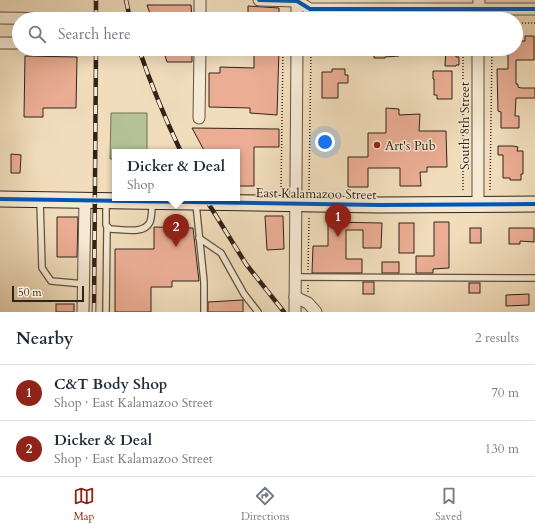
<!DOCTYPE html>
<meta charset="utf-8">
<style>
body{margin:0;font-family:Cardo,serif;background:#f6f6f7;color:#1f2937}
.scale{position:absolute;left:12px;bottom:10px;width:72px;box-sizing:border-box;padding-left:4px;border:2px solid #302318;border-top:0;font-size:11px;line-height:14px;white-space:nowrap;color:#302318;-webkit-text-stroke:3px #f6e9d3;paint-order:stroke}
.you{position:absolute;left:325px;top:142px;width:14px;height:14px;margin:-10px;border:3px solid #fff;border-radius:50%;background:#1a73e8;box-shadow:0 0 0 6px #1a73e833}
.badge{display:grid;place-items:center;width:26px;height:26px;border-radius:50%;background:#8f2418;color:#fff;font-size:13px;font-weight:700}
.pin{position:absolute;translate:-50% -33px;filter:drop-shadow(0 1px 2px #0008)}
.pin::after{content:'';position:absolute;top:21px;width:14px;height:12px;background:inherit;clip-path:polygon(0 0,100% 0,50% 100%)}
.popup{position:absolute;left:112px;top:149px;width:128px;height:52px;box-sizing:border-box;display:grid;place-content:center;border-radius:0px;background:#fff;filter:drop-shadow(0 1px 3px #0005);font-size:13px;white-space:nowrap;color:#747a83}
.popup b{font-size:15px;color:#1f2937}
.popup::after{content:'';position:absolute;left:50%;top:100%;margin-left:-8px;border:8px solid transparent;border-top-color:#fff}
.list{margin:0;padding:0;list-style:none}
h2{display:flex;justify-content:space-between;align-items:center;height:52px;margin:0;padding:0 16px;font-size:17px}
h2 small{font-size:13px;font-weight:400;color:#747a83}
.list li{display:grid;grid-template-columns:26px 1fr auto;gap:12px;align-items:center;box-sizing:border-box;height:56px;padding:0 16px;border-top:1px solid #e0e1e3}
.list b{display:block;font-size:15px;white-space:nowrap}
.list p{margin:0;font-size:13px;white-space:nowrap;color:#747a83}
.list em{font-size:13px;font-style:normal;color:#747a83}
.icon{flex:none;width:22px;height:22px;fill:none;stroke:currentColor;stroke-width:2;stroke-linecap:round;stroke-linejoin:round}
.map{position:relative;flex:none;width:535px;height:312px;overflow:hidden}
.search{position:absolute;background:#fff;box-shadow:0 4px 16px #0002;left:12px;right:12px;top:12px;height:44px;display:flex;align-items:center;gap:10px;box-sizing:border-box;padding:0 14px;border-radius:22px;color:#747a83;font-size:15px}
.sheet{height:164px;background:#fff}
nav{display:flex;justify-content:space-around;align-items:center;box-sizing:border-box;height:56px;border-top:1px solid #e0e1e3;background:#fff;font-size:11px;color:#747a83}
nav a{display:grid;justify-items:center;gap:2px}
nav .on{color:#8f2418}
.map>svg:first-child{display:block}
</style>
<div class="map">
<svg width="535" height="312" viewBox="0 0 535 312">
<rect width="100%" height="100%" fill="#f1ddbc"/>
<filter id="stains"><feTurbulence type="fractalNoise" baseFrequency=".005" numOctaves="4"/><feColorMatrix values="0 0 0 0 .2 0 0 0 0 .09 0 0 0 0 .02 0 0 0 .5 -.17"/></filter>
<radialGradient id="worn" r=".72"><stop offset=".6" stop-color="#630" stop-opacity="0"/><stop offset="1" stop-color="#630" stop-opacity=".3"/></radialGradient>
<!-- green -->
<path fill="#b4c295" stroke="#727256" d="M111,113H147V152H115V159H110Z"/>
<!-- building -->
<g fill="#ebae95" stroke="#302318">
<path d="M147,5H191L192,19H152Z"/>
<path d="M248,6L279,8V19H248Z"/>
<path d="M525,36H534V60H516V84H518V87L521,88H535V98H516L515,116H519V128H501V112L498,111L497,69H508V49H516V41H525Z"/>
<path d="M163,49H192V62H167Z"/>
<path d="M254,49H279L277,115L250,113V108L209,107V73H220V67L254,68Z"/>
<path d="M374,49H399V56L385,57V58H374Z"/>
<path d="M446,49H456V57H459V65H456V66H445Z"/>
<path d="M25,56L77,57L76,108H43V117H24Z"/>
<path d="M332,69H345V75H348V83H338V98H322V72H332Z"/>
<path d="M433,71H452V99H437V95H434V79H433Z"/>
<path d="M386,108L399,109V115L420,114L419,131H446L447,167H427V172H420L421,186H400V168H368V187H348V157H368V133H386Z"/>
<path d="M192,128L279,129V147H254V186H237V152H205Z"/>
<path d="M498,146H513L518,147L517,151H523V174H521V180H510V178H503V155H498Z"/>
<path d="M11,154L21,155L20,173H11Z"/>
<path d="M265,216H283L284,249L267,250Z"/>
<path d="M57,217H78L77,257H57Z"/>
<path d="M328,222L382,223L381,248H363V230H346V259H362V273H312L313,246H328Z"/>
<path d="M434,222H449V268L433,269V273H416V256H434Z"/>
<rect x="399" y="223" width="15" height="30"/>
<path d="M154,227L193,228L199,281H172V287H151V312H115V249H154Z"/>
<rect x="470" y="228" width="11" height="15"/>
<path d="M509,228H534V242L520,241V244H509Z"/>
<rect x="382" y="262" width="17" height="11"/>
<rect x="363" y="282" width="11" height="12"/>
<rect x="469" y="283" width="11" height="10"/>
<path d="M529,294V305L506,306V295Z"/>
<path d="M243,300V312H208V302Z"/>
<rect x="56" y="304" width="18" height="8"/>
</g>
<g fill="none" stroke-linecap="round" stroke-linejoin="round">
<defs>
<g id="lane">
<path d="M40,200L42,268L51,281L84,284"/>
<path d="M106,201V225L110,229C122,229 144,235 150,222C152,216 152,209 152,203"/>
<path d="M196,204L204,282V312"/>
<path d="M199,238L221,253L244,294L258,312"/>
<path d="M295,277L535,278"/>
<path d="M106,312L107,228"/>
</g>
<g id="street">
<path d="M259,0L297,1L310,9H535"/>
<path d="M0,18L72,19"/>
<path d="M200,19V0"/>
<path d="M297,19V0"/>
<path d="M478,19L479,0"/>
<path d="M0,43H19"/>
<path d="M199,118L200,49"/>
<path d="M478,204V49"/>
<path d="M295,297L308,303L316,312"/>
<path d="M83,312L85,200"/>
<path d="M295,312L297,49"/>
</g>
<path id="secondary" d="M0,199L379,205L535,204"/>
</defs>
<!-- lane casing -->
<use href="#lane" stroke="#605241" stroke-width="8"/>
<!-- street casing -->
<use href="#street" stroke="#605241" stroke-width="13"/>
<!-- secondary casing -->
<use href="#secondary" stroke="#302318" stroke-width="17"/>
<!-- path -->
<g stroke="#302318" stroke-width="1.5" stroke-dasharray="1 2" stroke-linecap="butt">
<path d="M283,19V11"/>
<path d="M516,23H535"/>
<path d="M281,190L283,49"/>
<path d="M309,190L311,49"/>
<path d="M463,190V49"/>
<path d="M490,190L492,49"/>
<path d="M308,270L309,218"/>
<path d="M308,292V284"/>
</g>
<!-- lane -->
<use href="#lane" stroke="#f6e9d3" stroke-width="5.5"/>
<!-- street -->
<use href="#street" stroke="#f6e9d3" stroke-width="11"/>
<!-- secondary -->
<use href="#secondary" stroke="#f6e9d3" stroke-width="15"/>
<defs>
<g id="rail">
<path d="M126,0L130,19"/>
<path d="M96,19V0"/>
<path d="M139,49C151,85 165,118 181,152"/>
<path d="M205,198L246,264L284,312"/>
<path d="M94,312L96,49"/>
</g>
</defs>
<!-- rail casing -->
<use href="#rail" stroke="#302318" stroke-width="4.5"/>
<!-- rail -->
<use href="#rail" stroke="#f6e9d3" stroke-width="3" stroke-dasharray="9" stroke-linecap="butt"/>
<defs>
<g id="cycleway">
<path d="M259,0L297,1L310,9H535"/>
<path d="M0,199L379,205L535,204"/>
</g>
</defs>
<!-- cycleway casing -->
<use href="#cycleway" stroke="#f6e9d3" stroke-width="6"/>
<!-- cycleway -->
<use href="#cycleway" stroke="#0057b8" stroke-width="4"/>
</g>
<!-- markers -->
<circle fill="#8f2418" stroke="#f6e9d3" stroke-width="1.5" cx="377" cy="145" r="4"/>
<g text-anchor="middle" stroke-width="3" stroke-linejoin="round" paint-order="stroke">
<!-- street labels -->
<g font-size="13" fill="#302318" stroke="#f6e9d3">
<text transform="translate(464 126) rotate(-90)" y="5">South 8th Street</text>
<text transform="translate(316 193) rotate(1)" y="5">East Kalamazoo Street</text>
</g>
<!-- poi labels -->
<g font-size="13" fill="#302318" stroke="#f6e9d3" text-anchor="start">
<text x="385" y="150">Art's Pub</text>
</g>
</g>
<rect width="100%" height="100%" filter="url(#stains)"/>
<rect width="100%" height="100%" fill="url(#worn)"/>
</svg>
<div class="scale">50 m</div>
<div class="you"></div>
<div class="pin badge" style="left:338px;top:237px">1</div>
<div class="pin badge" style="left:176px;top:247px">2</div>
<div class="popup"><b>Dicker &amp; Deal</b>Shop</div>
<div class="search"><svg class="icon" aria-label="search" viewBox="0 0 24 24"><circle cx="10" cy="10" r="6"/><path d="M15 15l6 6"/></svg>Search here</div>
</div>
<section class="sheet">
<h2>Nearby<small>2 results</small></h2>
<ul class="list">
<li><span class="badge">1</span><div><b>C&amp;T Body Shop</b><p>Shop · East Kalamazoo Street</p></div><em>70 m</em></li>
<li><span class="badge">2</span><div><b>Dicker &amp; Deal</b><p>Shop · East Kalamazoo Street</p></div><em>130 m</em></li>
</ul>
</section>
<nav>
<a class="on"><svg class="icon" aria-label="map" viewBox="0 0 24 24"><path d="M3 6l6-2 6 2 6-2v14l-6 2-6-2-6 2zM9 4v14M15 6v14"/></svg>Map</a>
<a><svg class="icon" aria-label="directions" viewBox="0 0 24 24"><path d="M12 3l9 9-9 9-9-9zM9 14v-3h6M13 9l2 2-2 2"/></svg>Directions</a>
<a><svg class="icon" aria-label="saved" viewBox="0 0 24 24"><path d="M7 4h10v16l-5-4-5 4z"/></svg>Saved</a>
</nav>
